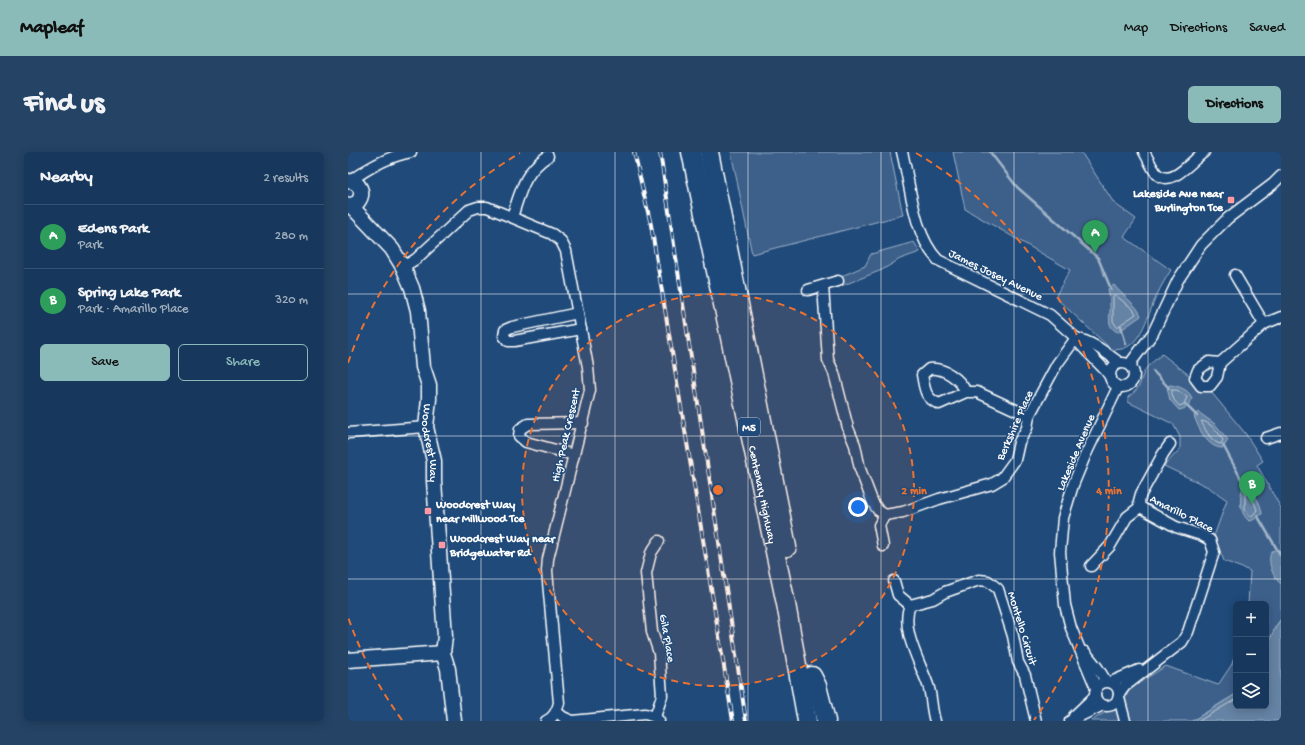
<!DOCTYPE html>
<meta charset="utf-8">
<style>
body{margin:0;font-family:"Gochi Hand",sans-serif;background:#244365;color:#f1f3f6}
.controls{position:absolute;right:12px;bottom:12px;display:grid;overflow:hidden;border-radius:6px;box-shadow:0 2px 10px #0003}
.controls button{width:36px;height:36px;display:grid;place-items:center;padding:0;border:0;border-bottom:1px solid #365272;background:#17385c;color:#f1f3f6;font:20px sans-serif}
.you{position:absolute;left:510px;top:355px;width:14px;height:14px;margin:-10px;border:3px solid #fff;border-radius:50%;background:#1a73e8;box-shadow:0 0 0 6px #1a73e833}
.badge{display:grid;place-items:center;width:26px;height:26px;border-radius:50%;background:#8bbbb9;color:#fff;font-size:13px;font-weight:700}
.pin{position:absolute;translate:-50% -33px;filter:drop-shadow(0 1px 2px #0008)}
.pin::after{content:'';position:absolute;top:21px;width:14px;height:12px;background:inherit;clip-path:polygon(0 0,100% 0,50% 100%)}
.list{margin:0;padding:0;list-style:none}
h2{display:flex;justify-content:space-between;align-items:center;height:52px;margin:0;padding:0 16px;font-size:17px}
h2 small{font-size:13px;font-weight:400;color:#9eacbb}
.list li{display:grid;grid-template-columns:26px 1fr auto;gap:12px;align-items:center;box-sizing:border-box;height:64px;padding:0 16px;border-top:1px solid #365272}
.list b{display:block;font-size:15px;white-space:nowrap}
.list p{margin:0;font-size:13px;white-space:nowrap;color:#9eacbb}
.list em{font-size:13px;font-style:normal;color:#9eacbb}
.actions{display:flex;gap:8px;padding:12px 16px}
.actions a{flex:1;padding:9px 0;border:1px solid #8bbbb9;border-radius:6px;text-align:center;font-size:14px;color:#8bbbb9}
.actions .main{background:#8bbbb9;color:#111}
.icon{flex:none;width:22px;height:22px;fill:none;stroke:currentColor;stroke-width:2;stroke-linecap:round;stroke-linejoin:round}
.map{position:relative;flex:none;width:933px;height:569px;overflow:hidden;border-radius:6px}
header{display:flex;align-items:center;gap:24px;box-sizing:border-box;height:56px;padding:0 20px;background:#8bbbb9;color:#111}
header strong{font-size:19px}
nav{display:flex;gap:22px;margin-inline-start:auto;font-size:14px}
.intro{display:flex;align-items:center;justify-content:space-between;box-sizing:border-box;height:96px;padding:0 24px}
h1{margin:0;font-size:28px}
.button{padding:10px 18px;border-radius:6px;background:#8bbbb9;color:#111;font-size:14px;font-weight:700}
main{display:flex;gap:24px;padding:0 24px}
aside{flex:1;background:#17385c;border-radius:6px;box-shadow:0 2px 10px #0003}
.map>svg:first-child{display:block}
</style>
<header>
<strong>Mapleaf</strong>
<nav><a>Map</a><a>Directions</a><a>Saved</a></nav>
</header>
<div class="intro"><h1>Find us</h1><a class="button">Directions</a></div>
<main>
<aside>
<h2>Nearby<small>2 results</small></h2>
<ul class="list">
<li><span class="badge" style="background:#2e9e5b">A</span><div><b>Edens Park</b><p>Park</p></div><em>280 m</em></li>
<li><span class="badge" style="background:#2e9e5b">B</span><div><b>Spring Lake Park</b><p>Park · Amarillo Place</p></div><em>320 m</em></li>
</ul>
<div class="actions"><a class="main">Save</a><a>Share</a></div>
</aside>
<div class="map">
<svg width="933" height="569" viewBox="0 0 933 569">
<rect width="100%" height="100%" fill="#1f4a7a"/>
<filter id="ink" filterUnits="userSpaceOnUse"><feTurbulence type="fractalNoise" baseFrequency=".025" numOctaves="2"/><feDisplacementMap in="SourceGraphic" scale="8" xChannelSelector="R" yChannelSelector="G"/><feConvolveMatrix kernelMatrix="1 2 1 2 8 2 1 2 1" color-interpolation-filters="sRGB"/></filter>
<g filter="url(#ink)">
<!-- green -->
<g fill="#3c618b" stroke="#9eb0c5">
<path d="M383,0H542L555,63L404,102Z"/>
<path d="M605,0H733L766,51L788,67L776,85L823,118C818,126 813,134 809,143C799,163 792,203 763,197L707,145L722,118L617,57Z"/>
<path d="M566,90L572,100L552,107L534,118L488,136L496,123L517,114L523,102Z"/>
<path d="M814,202L864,241L897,281L915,309L909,313L933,356V467L927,475L918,499V452H900L902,419L876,409L866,384L879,348L860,335L816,314L832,297V285L825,272L780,250V245C793,236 791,233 796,220C799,213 809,207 814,202Z"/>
<path d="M888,499V542L844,569H743L777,548L781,537L818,514L870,533L884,512Z"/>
</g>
<!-- water -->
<g fill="#6583a4" stroke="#a3b5c8">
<path d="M766,133C773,143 790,153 793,164L770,180C757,175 763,163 762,153C762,148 761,142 760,137Z"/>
<path d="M822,233C831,234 841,238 844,246C842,253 838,257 831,258L822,248L819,235Z"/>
<path d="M850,260L867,272L880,288L875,296C859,296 851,277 846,264Z"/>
<path d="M898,334C906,342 913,350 914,362L905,368L901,369C891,360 891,347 895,335Z"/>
<path d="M930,397L933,400V432C925,426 918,408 924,399Z"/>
<path d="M933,467V569H844L888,542V554H918C918,522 913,494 933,467Z"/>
</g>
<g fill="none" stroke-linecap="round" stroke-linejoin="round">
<!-- shore -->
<g stroke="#c1cddb" stroke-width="1">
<path d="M767,143L785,157L788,162L769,175L765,169V145Z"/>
<path d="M824,238H829L839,245L836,252L832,254C827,251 823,244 824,238Z"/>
<path d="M854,269C862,270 871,281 875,288L873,292C864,291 858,279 854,271Z"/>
<path d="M899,341L906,350L909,358L904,364H901L897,358V343Z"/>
<path d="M851,569L888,547"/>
</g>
<!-- stream -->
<g stroke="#a3b5c8" stroke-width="2.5">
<path d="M642,0L669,35L750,106L763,137"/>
<path d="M773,174L778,192"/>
<path d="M805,219L821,236"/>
<path d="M837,252L849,264"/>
<path d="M875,293L898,336"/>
<path d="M909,363L933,404"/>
</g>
<defs>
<g id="street">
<path d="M554,0C563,35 565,82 590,108L702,163L728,186L731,191L758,219L763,226"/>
<path d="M796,0C800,6 804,17 809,22C824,36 844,8 856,0"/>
<path d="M2,29C20,16 41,4 63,0"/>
<path d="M164,65C173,38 176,20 200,4"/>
<path d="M55,115L68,107L121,58L130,55H139L204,82L213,89L218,99L240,215L242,238L200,407L199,419L211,551C209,559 206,566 198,569"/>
<path d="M887,123L916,172"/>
<path d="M475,134L480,208L486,221L500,276L507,293L512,317L525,351L530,358L537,363L555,360L591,347L644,332L654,326L667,308L671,290L679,276L681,264L709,212L728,186"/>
<path d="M460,138L490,129"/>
<path d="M230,161L164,175L157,178L156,184L160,189H166L233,177"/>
<path d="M728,186C745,190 758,201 772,211"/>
<path d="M872,211L861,210L850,218L847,226L853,234H862L869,225L872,211L916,172L933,165"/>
<circle cx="774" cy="223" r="12"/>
<path d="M783,215L784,209L805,181L830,128L853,93L880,66L925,32L933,24"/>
<path d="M618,240C612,227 596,215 581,217L574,223C577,237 576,245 591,252L618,240H629L681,264"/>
<path d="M0,281L78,275"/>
<path d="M918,286L933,281"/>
<path d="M226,303L178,290L171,284L172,277L180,272L235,271"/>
<path d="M535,394L531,373L537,363"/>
<path d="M743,414L762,394L779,365L792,355"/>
<path d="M546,429L550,443L562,453"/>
<path d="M737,500L749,515L758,529"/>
<circle cx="759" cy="542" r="12"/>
<path d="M763,530L791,518"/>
<path d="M748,536L723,476L717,453L712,400L715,366L725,333L737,304L770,235"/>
<path d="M771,542L777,534L834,490L840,480L866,400L862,388L853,383L828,375L792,355L791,349L793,342L815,302L822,292"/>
<path d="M771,546L777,569"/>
<path d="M209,560L215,565L224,569L297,562L307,565L311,569"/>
<path d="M726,564L747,544"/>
<path d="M307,565L314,544L313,530L311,501L304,480L298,421L303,401L311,389"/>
<path d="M587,569C583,557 584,544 580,533C572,510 552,477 562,453L585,447L597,440L631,428L640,429L650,437L665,484L670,510L677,523L688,569"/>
<path d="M722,569L755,553"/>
</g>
<g id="secondary">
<path d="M0,29C13,30 17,42 9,51L0,54"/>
<path id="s1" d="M3,54L44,97L55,115L64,136L70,159L75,215L81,233V247L78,275L86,309V329L97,484L95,501L100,517L106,569"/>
<path d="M0,508L95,501"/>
</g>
<g id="highway">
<path id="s2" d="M343,0L438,452L459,569"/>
<path d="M361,0L439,395"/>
<path d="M464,524L469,534L478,569"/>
</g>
</defs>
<!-- street casing -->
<use href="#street" stroke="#fff" stroke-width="13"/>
<!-- secondary casing -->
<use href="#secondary" stroke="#fff" stroke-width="17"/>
<!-- highway casing -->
<use href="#highway" stroke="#fff" stroke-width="21"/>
<!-- street -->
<use href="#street" stroke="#1f4a7a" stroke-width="10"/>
<!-- secondary -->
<use href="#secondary" stroke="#1f4a7a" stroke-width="14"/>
<!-- highway -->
<use href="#highway" stroke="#1f4a7a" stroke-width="18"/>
<defs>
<g id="rail">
<path d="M286,0L303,73L385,569"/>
<path d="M312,0L398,569"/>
</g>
</defs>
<!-- rail casing -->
<use href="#rail" stroke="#fff" stroke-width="4"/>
<!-- rail -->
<use href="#rail" stroke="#1f4a7a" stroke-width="2.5" stroke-dasharray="8" stroke-linecap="butt"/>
</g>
</g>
<!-- grid -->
<path fill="none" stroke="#fff" stroke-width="1" stroke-opacity="0.55" d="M133,0V569M267,0V569M400,0V569M533,0V569M666,0V569M800,0V569M0,142H933M0,284H933M0,427H933"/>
<!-- distance rings -->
<circle cx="370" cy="338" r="196" fill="#eb7230" fill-opacity=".12"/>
<g fill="none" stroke="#eb7230" stroke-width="2" stroke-dasharray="7 5">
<circle cx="370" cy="338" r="196"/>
<path d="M54 568A391 391 0 0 1 0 465M0 211A391 391 0 0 1 172 1M568 1A391 391 0 0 1 686 568"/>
</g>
<!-- markers -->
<g fill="#ff9aa2" stroke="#1f4a7a" stroke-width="1.5">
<rect x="879" y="44" width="8" height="8" rx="2"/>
<rect x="76" y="355" width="8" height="8" rx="2"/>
<rect x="90" y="389" width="8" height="8" rx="2"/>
</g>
<g text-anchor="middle" stroke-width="3" stroke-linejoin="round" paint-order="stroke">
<!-- shield labels -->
<rect fill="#1f4a7a" stroke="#bcc9d7" stroke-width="1" x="390" y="266" width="22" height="18" rx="3"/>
<g font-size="11" font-weight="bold" fill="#fff">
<text x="401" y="279">M5</text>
</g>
<!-- poi labels -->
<g font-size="12" font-weight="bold" fill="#fff" stroke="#1f4a7a" text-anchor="start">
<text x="875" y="45" text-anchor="end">Lakeside Ave near<tspan x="875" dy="14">Burlington Tce</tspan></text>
<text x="88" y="356">Woodcrest Way<tspan x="88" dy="14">near Millwood Tce</tspan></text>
<text x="102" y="390">Woodcrest Way near<tspan x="102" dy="14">Bridgewater Rd</tspan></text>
</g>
<!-- street labels -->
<g font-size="12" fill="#fff" stroke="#1f4a7a">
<text transform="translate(648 122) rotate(26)" y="4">James Josey Avenue</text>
<text transform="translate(666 273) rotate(-66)" y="4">Berkshire Place</text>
<text transform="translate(217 283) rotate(-77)" y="4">High Peak Crescent</text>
<text dy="4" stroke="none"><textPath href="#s1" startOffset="261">Woodcrest Way</textPath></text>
<text transform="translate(727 300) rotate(-67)" y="4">Lakeside Avenue</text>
<text dy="4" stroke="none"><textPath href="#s2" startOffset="350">Centenary Highway</textPath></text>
<text transform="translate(834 361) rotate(27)" y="4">Amarillo Place</text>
<text transform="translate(675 476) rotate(73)" y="4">Montello Circuit</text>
<text transform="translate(320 486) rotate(80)" y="4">Gila Place</text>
</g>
</g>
<circle cx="370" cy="338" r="6" fill="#eb7230" stroke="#1f4a7a" stroke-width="2"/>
<g font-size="12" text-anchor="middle" font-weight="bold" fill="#eb7230" stroke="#1f4a7a" stroke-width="3" stroke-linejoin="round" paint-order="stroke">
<text x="566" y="342">2 min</text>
<text x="761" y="342">4 min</text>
</g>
</svg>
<div class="controls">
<button>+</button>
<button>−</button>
<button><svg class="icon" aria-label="layers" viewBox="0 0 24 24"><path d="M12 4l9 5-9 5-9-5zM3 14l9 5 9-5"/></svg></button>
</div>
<div class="you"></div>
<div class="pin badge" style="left:747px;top:101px;background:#2e9e5b">A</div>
<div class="pin badge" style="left:904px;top:352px;background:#2e9e5b">B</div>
</div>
</main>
